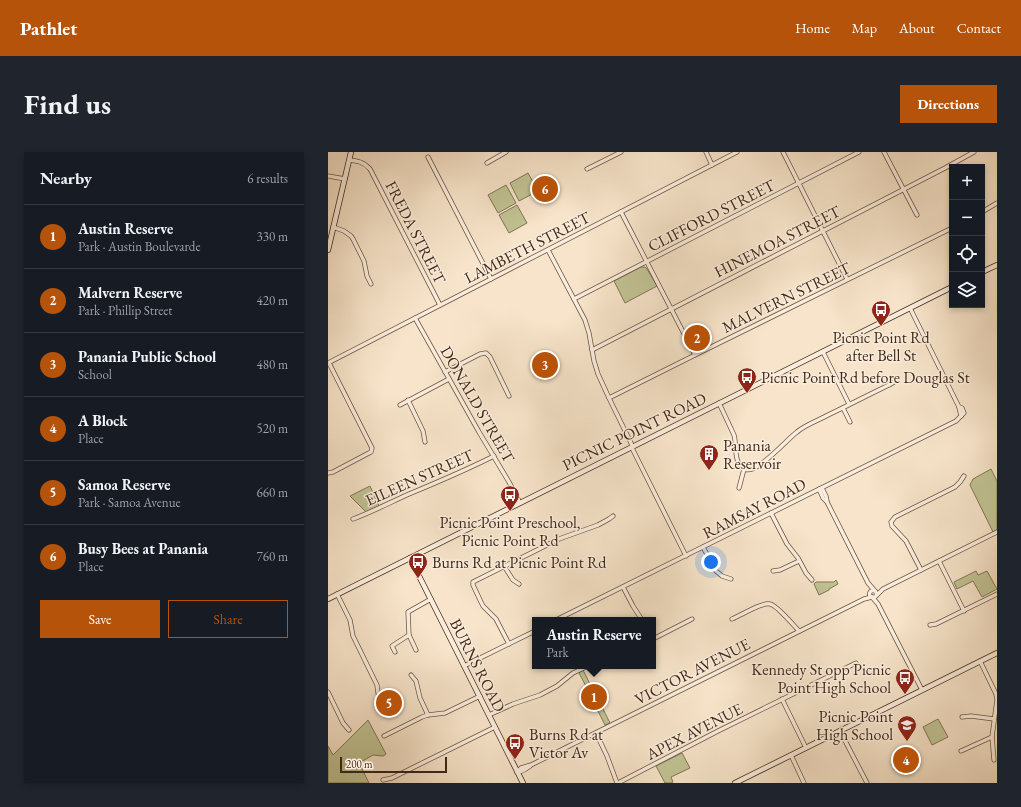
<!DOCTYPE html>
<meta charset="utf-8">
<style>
body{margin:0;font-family:"EB Garamond",serif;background:#20242c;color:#f1f3f6}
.controls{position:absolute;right:12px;top:12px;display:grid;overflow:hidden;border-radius:0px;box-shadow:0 2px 6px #0003}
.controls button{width:36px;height:36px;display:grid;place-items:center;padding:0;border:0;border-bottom:1px solid #363941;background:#171b24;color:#f1f3f6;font:20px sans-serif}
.scale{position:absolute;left:12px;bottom:10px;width:107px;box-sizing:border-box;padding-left:4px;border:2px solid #422817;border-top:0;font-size:11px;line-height:14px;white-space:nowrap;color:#422817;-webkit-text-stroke:3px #faeddd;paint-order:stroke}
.you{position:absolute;left:383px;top:410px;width:14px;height:14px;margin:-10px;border:3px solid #fff;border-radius:50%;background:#1a73e8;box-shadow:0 0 0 6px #1a73e833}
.badge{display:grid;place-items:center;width:26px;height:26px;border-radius:50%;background:#b45309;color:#fff;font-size:13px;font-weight:700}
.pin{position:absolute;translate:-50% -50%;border:2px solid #fff;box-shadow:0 1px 4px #0006}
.popup{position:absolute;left:204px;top:465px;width:124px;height:52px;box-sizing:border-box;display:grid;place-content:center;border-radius:0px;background:#171b24;filter:drop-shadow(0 1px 3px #0005);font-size:13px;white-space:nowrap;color:#9ea1a6}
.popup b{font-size:15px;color:#f1f3f6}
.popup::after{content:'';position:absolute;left:50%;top:100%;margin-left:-8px;border:8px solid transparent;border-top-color:#171b24}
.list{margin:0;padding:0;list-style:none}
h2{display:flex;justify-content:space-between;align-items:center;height:52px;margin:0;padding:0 16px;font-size:17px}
h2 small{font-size:13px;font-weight:400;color:#9ea1a6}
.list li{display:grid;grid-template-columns:26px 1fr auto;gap:12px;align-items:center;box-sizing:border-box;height:64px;padding:0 16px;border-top:1px solid #363941}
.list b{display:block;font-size:15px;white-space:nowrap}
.list p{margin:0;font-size:13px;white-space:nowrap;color:#9ea1a6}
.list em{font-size:13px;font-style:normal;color:#9ea1a6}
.actions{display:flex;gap:8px;padding:12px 16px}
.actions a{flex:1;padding:9px 0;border:1px solid #b45309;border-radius:0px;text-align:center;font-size:14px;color:#b45309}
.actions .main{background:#b45309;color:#fff}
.icon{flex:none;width:22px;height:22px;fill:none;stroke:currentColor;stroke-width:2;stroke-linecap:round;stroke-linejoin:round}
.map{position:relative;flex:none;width:669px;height:631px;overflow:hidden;border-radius:0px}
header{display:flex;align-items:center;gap:24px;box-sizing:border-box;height:56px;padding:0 20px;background:#b45309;color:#fff}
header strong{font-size:19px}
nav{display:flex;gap:22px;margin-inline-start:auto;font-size:14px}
.intro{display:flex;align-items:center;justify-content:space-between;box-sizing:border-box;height:96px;padding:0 24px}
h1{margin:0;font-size:28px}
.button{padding:10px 18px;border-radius:0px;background:#b45309;color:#fff;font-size:14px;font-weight:700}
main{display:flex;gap:24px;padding:0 24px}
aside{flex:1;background:#171b24;border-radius:0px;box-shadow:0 2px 6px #0003}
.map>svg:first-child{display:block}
</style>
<header>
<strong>Pathlet</strong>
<nav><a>Home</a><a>Map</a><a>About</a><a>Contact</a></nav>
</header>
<div class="intro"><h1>Find us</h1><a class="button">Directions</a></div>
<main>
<aside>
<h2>Nearby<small>6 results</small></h2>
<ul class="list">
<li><span class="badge">1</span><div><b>Austin Reserve</b><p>Park · Austin Boulevarde</p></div><em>330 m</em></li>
<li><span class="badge">2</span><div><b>Malvern Reserve</b><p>Park · Phillip Street</p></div><em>420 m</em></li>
<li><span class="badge">3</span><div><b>Panania Public School</b><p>School</p></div><em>480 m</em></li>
<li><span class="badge">4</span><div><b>A Block</b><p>Place</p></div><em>520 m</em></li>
<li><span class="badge">5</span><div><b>Samoa Reserve</b><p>Park · Samoa Avenue</p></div><em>660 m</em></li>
<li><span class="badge">6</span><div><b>Busy Bees at Panania</b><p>Place</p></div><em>760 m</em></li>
</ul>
<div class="actions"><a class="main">Save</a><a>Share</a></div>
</aside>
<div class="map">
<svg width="669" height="631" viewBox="0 0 669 631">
<rect width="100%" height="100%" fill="#f7e4ca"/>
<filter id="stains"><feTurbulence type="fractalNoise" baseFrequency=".005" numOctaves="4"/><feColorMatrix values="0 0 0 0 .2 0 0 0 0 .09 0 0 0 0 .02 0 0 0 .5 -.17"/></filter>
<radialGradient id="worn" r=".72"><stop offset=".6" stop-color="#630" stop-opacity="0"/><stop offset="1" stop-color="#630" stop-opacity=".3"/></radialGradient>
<!-- green -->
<g fill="#c1c394" stroke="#827656">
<path d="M200,21L210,39L191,49L182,31Z"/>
<path d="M178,33L188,51L170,61L160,43Z"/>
<path d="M189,53L199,71L181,81L171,63Z"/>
<path d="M313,115H317L319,117L329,134L297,151L286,129Z"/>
<path d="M371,172L381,193L368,198L365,195L357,179Z"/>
<path d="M663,317L669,329V378L665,380L642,333L645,327Z"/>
<path d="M42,334L51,354L38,360L22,344Z"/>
<path d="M648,419L650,423L659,419L669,437L654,445L645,429L629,437L626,430Z"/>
<path d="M508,428L510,432L501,437V438L491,443L486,432L488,430H506Z"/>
<path d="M255,518L265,538L273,534L279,547L272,551L282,571L277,573L267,553L260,557L253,544L261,540L251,521Z"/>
<path d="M54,543L70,548L69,554L54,561L52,545Z"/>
<path d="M610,567L620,585L604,593L595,575Z"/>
<path d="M40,568L58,602L55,604L45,603L31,611L41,631H0V594L5,603Z"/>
<path d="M354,601L362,616L343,625L345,630L343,631H337L328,614Z"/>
</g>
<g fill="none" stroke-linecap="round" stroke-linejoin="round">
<defs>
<g id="street">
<path d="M378,0L384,13"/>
<path d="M455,0L519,127"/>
<path d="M556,0L589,63"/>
<path d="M100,5L163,127"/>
<path d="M21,8C30,9 36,10 42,17L112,153"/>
<path d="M159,11L178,0"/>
<path d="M259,17L293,0"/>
<path d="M0,24L17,27"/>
<path d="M293,60L367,203"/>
<path d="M654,60L669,51"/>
<path d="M5,75L16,79L23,84L25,87L36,109L39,124L43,132"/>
<path d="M220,98L257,168L261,181L266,209L270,222L281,246L303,291L305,298L358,404"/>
<path d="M246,147L531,0"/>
<path d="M582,156L631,255L633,264"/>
<path d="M87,166L151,280L181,330L192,351"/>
<path d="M264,198L617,16L646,0"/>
<path d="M495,200L521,252"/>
<path d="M0,211L409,0"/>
<path d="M117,220L152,202L158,201L162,205L181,244"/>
<path d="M281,246L367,203L624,76"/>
<path d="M80,248L95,279L97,290"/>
<path d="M391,251L406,283C409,292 405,311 416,317C428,324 459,287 469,280C477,273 489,269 498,264C519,254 540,243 561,233L566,230L570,226"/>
<path d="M72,253L121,227"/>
<path d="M631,255L634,256L636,261L633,264"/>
<path d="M515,256L522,270"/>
<path d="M0,321L5,320L39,302L43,300L44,296L1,211"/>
<path d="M411,336L416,317"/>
<path d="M494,336L498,344L499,349"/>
<path d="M491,337L495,346L499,350L540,431L547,439"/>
<path d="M443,361L459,392L470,406L478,421L484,428"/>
<path d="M25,367C44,360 63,350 81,342C110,330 138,318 166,304"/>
<path d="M375,395L388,419L394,424L403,427"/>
<path d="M611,409L636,459"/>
<path d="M176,414L185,428L191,432"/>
<path d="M593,418L578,389L564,374L563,370L567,365L627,335L632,330L636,324"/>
<path d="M445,419L452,418L471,409"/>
<path d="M295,435L305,454L314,468"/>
<circle cx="545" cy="442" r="3.5"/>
<path d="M9,442L22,468L25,484L49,533L50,541"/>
<path d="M549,443L555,437L669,380"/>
<path d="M544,445L550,452L594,538"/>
<path d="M404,467C412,464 434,450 442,452C449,453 465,473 471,479"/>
<path d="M228,468L628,269L633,264"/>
<path d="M602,473L608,472L669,442"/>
<path d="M81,483L88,498"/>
<path d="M325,487L364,467"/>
<path d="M181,492L168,467L155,454L153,450L145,433V430L231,387L270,373L281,367L285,364"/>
<path d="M67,500L64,494L81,483L80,460L103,447"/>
<path d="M652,509L668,542L669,548L664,585L666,608"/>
<path d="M136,514L207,479"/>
<path d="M83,523L88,529L92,546L100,563"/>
<path d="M0,540L15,571L21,578"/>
<path d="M454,547L478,596"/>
<path d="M161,563L185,552L212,543L229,534L245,521L260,514"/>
<path d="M634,565L643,564L666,567"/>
<path d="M512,579L539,631"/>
<path d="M268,581L279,604L289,631"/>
<path d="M56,584L94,565L100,563L117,561L152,544"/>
<path d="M633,599L664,585"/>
<path d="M463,603L476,631"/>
<path d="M189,620L193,616L203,613L536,447L544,445"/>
<path d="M189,620C195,620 198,617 202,614"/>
<path d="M55,628L64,626L167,575"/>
<path d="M290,631L390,579L528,511"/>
</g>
<g id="secondary">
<path d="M0,98L23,0"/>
<path d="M654,120L669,113"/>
<path d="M82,406L195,631"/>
<path d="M0,447L624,135"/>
<path d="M407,631L669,501"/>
</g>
</defs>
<!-- street casing -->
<use href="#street" stroke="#6f5744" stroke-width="5"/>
<!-- secondary casing -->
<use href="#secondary" stroke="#422817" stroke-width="6"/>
<!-- street -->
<use href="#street" stroke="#faeddd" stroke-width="3.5"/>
<!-- secondary -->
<use href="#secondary" stroke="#faeddd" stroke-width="4.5"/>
</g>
<!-- icons -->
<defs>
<symbol id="bus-pin" viewBox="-11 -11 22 30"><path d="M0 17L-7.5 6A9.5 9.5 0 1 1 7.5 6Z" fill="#8f2418" stroke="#faeddd"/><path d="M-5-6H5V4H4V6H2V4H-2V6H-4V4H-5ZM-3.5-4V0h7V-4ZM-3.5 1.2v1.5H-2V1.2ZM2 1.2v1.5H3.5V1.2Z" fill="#fff"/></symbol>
<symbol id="building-pin" viewBox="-11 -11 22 30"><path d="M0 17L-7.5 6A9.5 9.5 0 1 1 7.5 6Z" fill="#8f2418" stroke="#faeddd"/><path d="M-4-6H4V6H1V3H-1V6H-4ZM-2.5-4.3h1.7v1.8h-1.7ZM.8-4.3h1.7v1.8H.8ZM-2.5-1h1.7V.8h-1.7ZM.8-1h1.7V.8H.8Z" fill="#fff"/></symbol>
<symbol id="school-pin" viewBox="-11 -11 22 30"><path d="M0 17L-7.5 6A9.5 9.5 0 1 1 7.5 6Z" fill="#8f2418" stroke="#faeddd"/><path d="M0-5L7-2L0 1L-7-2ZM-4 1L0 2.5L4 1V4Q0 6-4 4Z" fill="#fff"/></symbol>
</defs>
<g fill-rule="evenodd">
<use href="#bus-pin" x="542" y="147" width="22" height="30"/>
<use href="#bus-pin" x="408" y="214" width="22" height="30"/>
<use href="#building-pin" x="370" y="291" width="22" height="30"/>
<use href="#bus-pin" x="171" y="332" width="22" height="30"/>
<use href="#bus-pin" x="79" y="399" width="22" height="30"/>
<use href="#bus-pin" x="566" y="515" width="22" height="30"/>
<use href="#school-pin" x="568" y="562" width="22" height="30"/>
<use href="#bus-pin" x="176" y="580" width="22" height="30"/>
</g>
<g text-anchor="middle" stroke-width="3" stroke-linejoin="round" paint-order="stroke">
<!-- street labels -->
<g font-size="16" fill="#422817" stroke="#faeddd">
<text transform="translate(383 63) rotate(-27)" y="6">CLIFFORD STREET</text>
<text transform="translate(88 80) rotate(63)" y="6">FREDA STREET</text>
<text transform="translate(449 89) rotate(-27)" y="6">HINEMOA STREET</text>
<text transform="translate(199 95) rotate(-27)" y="6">LAMBETH STREET</text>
<text transform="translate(458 145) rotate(-26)" y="6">MALVERN STREET</text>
<text transform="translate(150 252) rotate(60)" y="6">DONALD STREET</text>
<text transform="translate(306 279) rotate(-26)" y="6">PICNIC POINT ROAD</text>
<text transform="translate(91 325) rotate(-24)" y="6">EILEEN STREET</text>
<text transform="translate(426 356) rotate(-27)" y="6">RAMSAY ROAD</text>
<text transform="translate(150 513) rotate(63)" y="6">BURNS ROAD</text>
<text transform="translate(364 519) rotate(-27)" y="6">VICTOR AVENUE</text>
<text transform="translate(366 579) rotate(-27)" y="6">APEX AVENUE</text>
</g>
<!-- poi labels -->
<g font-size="16" fill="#422817" stroke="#faeddd" text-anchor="start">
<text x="553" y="191" text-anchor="middle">Picnic Point Rd<tspan x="553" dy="18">after Bell St</tspan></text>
<text x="433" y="231">Picnic Point Rd before Douglas St</text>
<text x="395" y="299">Panania<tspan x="395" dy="18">Reservoir</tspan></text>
<text x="182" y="376" text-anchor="middle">Picnic Point Preschool,<tspan x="182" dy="18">Picnic Point Rd</tspan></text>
<text x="104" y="416">Burns Rd at Picnic Point Rd</text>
<text x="563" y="523" text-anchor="end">Kennedy St opp Picnic<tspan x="563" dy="18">Point High School</tspan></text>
<text x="565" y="570" text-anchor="end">Picnic Point<tspan x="565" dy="18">High School</tspan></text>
<text x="201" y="588">Burns Rd at<tspan x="201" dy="18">Victor Av</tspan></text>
</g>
</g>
<rect width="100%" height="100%" filter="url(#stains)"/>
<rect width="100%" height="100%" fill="url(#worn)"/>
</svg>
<div class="controls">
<button>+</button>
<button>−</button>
<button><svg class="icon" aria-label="locate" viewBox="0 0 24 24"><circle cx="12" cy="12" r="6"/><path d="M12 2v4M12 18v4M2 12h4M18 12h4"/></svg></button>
<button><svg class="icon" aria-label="layers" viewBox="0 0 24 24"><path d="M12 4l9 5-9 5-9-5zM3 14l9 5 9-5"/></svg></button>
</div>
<div class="scale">200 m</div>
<div class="you"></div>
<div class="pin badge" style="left:266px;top:545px">1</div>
<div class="popup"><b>Austin Reserve</b>Park</div>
<div class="pin badge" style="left:369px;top:186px">2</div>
<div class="pin badge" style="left:217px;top:213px">3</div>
<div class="pin badge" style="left:578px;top:608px">4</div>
<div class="pin badge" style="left:61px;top:551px">5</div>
<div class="pin badge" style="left:217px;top:37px">6</div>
</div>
</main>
